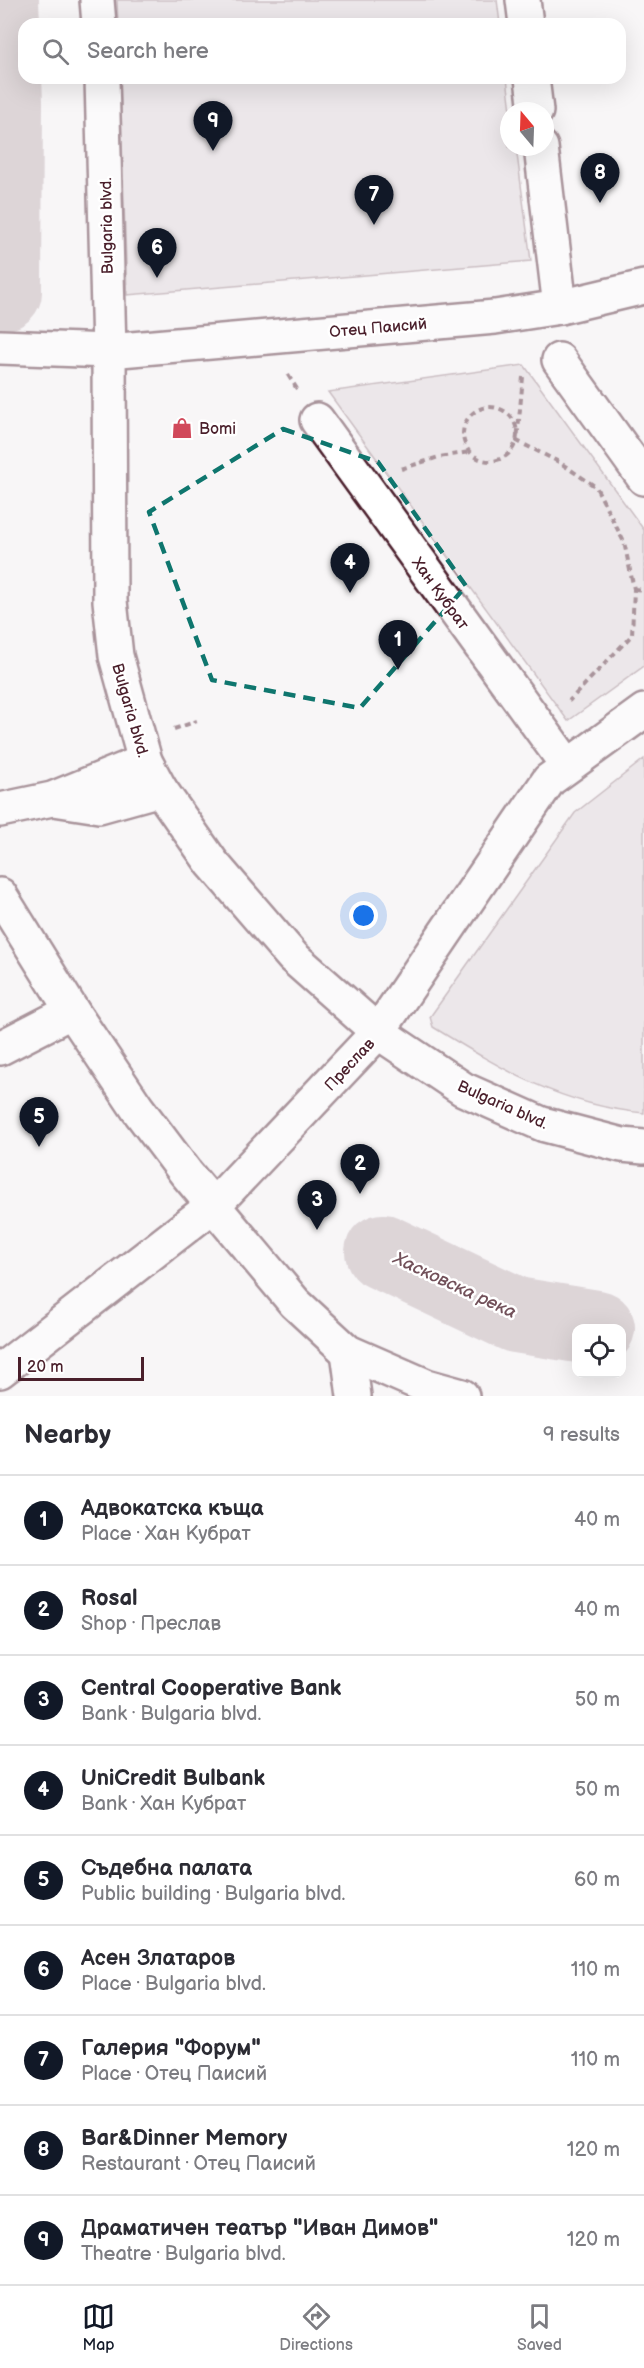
<!DOCTYPE html>
<meta charset="utf-8">
<style>
body{margin:0;font-family:"Balsamiq Sans",sans-serif;background:#f7f7f7;color:#2b2b33}
.controls{position:absolute;right:18px;bottom:18px;display:grid;overflow:hidden;border-radius:12px;box-shadow:0 6px 24px #0002}
.controls button{width:54px;height:54px;display:grid;place-items:center;padding:0;border:0;border-bottom:2px solid #e1e1e2;background:#fff;color:#2b2b33;font:30px sans-serif}
.compass{position:absolute;left:500px;top:102px;width:54px;height:54px;border-radius:50%;background:#fff;box-shadow:0 6px 24px #0002;rotate:341deg}
.scale{position:absolute;left:18px;bottom:15px;width:126px;box-sizing:border-box;padding-left:6px;border:3px solid #4a1f2b;border-top:0;font-size:16px;line-height:21px;white-space:nowrap;color:#4a1f2b;-webkit-text-stroke:4px #fff;paint-order:stroke}
.you{position:absolute;left:364px;top:916px;width:21px;height:21px;margin:-15px;border:4px solid #fff;border-radius:50%;background:#1a73e8;box-shadow:0 0 0 9px #1a73e833}
.badge{display:grid;place-items:center;width:39px;height:39px;border-radius:50%;background:#111827;color:#fff;font-size:20px;font-weight:700}
.pin{position:absolute;translate:-50% -50px;filter:drop-shadow(0 2px 3px #0008)}
.pin::after{content:'';position:absolute;top:32px;width:21px;height:18px;background:inherit;clip-path:polygon(0 0,100% 0,50% 100%)}
.list{margin:0;padding:0;list-style:none}
h2{display:flex;justify-content:space-between;align-items:center;height:78px;margin:0;padding:0 24px;font-size:26px}
h2 small{font-size:20px;font-weight:400;color:#7c7c81}
.list li{display:grid;grid-template-columns:39px 1fr auto;gap:18px;align-items:center;box-sizing:border-box;height:90px;padding:0 24px;border-top:2px solid #e1e1e2}
.list b{display:block;font-size:22px;white-space:nowrap}
.list p{margin:0;font-size:20px;white-space:nowrap;color:#7c7c81}
.list em{font-size:20px;font-style:normal;color:#7c7c81}
.icon{flex:none;width:33px;height:33px;fill:none;stroke:currentColor;stroke-width:2;stroke-linecap:round;stroke-linejoin:round}
.map{position:relative;flex:none;width:644px;height:1396px;overflow:hidden}
.search{position:absolute;background:#fff;box-shadow:0 6px 24px #0002;left:18px;right:18px;top:18px;height:66px;display:flex;align-items:center;gap:15px;box-sizing:border-box;padding:0 21px;border-radius:18px;color:#7c7c81;font-size:22px}
.sheet{height:888px;background:#fff}
nav{display:flex;justify-content:space-around;align-items:center;box-sizing:border-box;height:84px;border-top:2px solid #e1e1e2;background:#fff;font-size:16px;color:#7c7c81}
nav a{display:grid;justify-items:center;gap:3px}
nav .on{color:#111827}
.map>svg:first-child{display:block}
</style>
<div class="map">
<svg width="644" height="1396" viewBox="0 0 644 1396">
<rect width="100%" height="100%" fill="#f8f6f7"/>
<filter id="ink" filterUnits="userSpaceOnUse"><feTurbulence type="fractalNoise" baseFrequency=".0167" numOctaves="2"/><feDisplacementMap in="SourceGraphic" scale="12" xChannelSelector="R" yChannelSelector="G"/><feConvolveMatrix kernelMatrix="1 2 1 2 8 2 1 2 1" color-interpolation-filters="sRGB"/></filter>
<g filter="url(#ink)">
<!-- green -->
<g fill="#ded6d9" stroke="#947a82" stroke-width="1.5">
<path d="M117,0H497L500,24H118Z"/>
<path d="M120,78H507L511,111H509V147H516L531,261L127,295Z"/>
<path d="M524,365L644,530V666L568,721L328,392Z"/>
<path d="M644,759V1113C560,1105 503,1070 433,1027L430,1017L575,813Z"/>
</g>
<g fill="none" stroke-linecap="round" stroke-linejoin="round">
<!-- river -->
<g stroke="#bdadb0" stroke-width="76">
<path d="M1,0L5,102L4,292"/>
<path d="M383,1252L516,1315L597,1328"/>
</g>
<defs>
<g id="minor">
<path d="M523,0L526,24"/>
<path d="M532,78L536,111"/>
<path d="M541,147L560,307"/>
<path d="M0,347L109,351L495,317L560,307L644,287"/>
<path d="M559,360L644,478"/>
<path d="M317,420L567,765"/>
<path d="M54,799L99,806L160,789"/>
<path d="M0,810L52,799L145,761"/>
<path d="M0,1048L72,1011"/>
<path d="M348,1352L354,1396"/>
<path d="M0,1371L215,1204L378,1032L549,780L644,711"/>
</g>
<g id="major">
<path d="M97,0L99,24"/>
<path d="M102,78L109,351L110,601L116,656L145,761L160,789L212,863L293,957L378,1032L463,1089L542,1124L622,1145L644,1147"/>
<path d="M0,895L72,1011L137,1108L186,1173L295,1303L348,1352L426,1386L462,1396"/>
</g>
</defs>
<!-- minor casing -->
<use href="#minor" stroke="#4a1f2b" stroke-width="38"/>
<!-- major casing -->
<use href="#major" stroke="#4a1f2b" stroke-width="38"/>
<!-- path -->
<g stroke="#4a1f2b" stroke-width="4" stroke-dasharray="6 4.5" stroke-linecap="butt">
<path d="M288,375L297,389"/>
<path d="M523,377L517,441L559,462L596,487L624,542L634,589L632,635L569,701"/>
<circle cx="490" cy="434" r="27"/>
<path d="M401,469L439,457L469,452"/>
<path d="M634,589L644,590"/>
<path d="M174,729L197,721"/>
</g>
<!-- minor -->
<use href="#minor" stroke="#fff" stroke-width="33"/>
<!-- major -->
<use href="#major" stroke="#fff" stroke-width="33"/>
</g>
</g>
<!-- marked area -->
<path d="M0 0H644V1396H0ZM283,429L378,462L466,586L360,708L212,680L149,512Z" fill="#f8f6f7" fill-opacity=".55" fill-rule="evenodd"/>
<path fill="none" stroke="#0f766e" stroke-width="4.5" stroke-dasharray="12 8" stroke-linejoin="round" d="M283,429L378,462L466,586L360,708L212,680L149,512Z"/>
<!-- icons -->
<defs>
<symbol id="shop-bare" viewBox="-9 -9 18 18"><path d="M-5-2.5h2.3a2.7 3.5 0 0 1 5.4 0H5L5.5 6h-11ZM-1.5-2.5h3a1.5 2.3 0 0 0-3 0Z" fill="#d1495b" stroke="#fff" stroke-width="2.5" paint-order="stroke"/></symbol>
</defs>
<g fill-rule="evenodd">
<use href="#shop-bare" x="167" y="413" width="30" height="30"/>
</g>
<g text-anchor="middle" stroke-width="5" stroke-linejoin="round" paint-order="stroke">
<!-- street labels -->
<g font-size="16" fill="#4a1f2b" stroke="#fff">
<text transform="translate(106 226) rotate(-91)" y="6">Bulgaria blvd.</text>
<text transform="translate(378 327) rotate(-5)" y="6">Отец Паисий</text>
<text transform="translate(441 593) rotate(54)" y="6">Хан Кубрат</text>
<text transform="translate(131 710) rotate(74)" y="6">Bulgaria blvd.</text>
<text transform="translate(349 1064) rotate(-47)" y="6">Преслав</text>
<text transform="translate(503 1104) rotate(24)" y="6">Bulgaria blvd.</text>
</g>
<!-- poi labels -->
<g font-size="16" fill="#4a1f2b" stroke="#fff" text-anchor="start">
<text x="199" y="434">Bomi</text>
</g>
<!-- water labels -->
<g font-size="18" font-style="italic" fill="#72515a" stroke="#fff">
<text transform="translate(455 1285) rotate(25)" y="6">Хасковска река</text>
</g>
</g>
</svg>
<div class="controls">
<button><svg class="icon" aria-label="locate" viewBox="0 0 24 24"><circle cx="12" cy="12" r="6"/><path d="M12 2v4M12 18v4M2 12h4M18 12h4"/></svg></button>
</div>
<svg class="compass" viewBox="-18 -18 36 36"><path d="M0-13l5 13h-10z" fill="#e53935"/><path d="M0 13l5-13h-10z" fill="#7c7c81"/></svg>
<div class="scale">20 m</div>
<div class="you"></div>
<div class="pin badge" style="left:398px;top:670px">1</div>
<div class="pin badge" style="left:360px;top:1194px">2</div>
<div class="pin badge" style="left:317px;top:1230px">3</div>
<div class="pin badge" style="left:350px;top:593px">4</div>
<div class="pin badge" style="left:39px;top:1147px">5</div>
<div class="pin badge" style="left:157px;top:278px">6</div>
<div class="pin badge" style="left:374px;top:225px">7</div>
<div class="pin badge" style="left:600px;top:203px">8</div>
<div class="pin badge" style="left:213px;top:151px">9</div>
<div class="search"><svg class="icon" aria-label="search" viewBox="0 0 24 24"><circle cx="10" cy="10" r="6"/><path d="M15 15l6 6"/></svg>Search here</div>
</div>
<section class="sheet">
<h2>Nearby<small>9 results</small></h2>
<ul class="list">
<li><span class="badge">1</span><div><b>Адвокатска къща</b><p>Place · Хан Кубрат</p></div><em>40 m</em></li>
<li><span class="badge">2</span><div><b>Rosal</b><p>Shop · Преслав</p></div><em>40 m</em></li>
<li><span class="badge">3</span><div><b>Central Cooperative Bank</b><p>Bank · Bulgaria blvd.</p></div><em>50 m</em></li>
<li><span class="badge">4</span><div><b>UniCredit Bulbank</b><p>Bank · Хан Кубрат</p></div><em>50 m</em></li>
<li><span class="badge">5</span><div><b>Съдебна палата</b><p>Public building · Bulgaria blvd.</p></div><em>60 m</em></li>
<li><span class="badge">6</span><div><b>Асен Златаров</b><p>Place · Bulgaria blvd.</p></div><em>110 m</em></li>
<li><span class="badge">7</span><div><b>Галерия &quot;Форум&quot;</b><p>Place · Отец Паисий</p></div><em>110 m</em></li>
<li><span class="badge">8</span><div><b>Bar&amp;Dinner Memory</b><p>Restaurant · Отец Паисий</p></div><em>120 m</em></li>
<li><span class="badge">9</span><div><b>Драматичен театър &quot;Иван Димов&quot;</b><p>Theatre · Bulgaria blvd.</p></div><em>120 m</em></li>
</ul>
</section>
<nav>
<a class="on"><svg class="icon" aria-label="map" viewBox="0 0 24 24"><path d="M3 6l6-2 6 2 6-2v14l-6 2-6-2-6 2zM9 4v14M15 6v14"/></svg>Map</a>
<a><svg class="icon" aria-label="directions" viewBox="0 0 24 24"><path d="M12 3l9 9-9 9-9-9zM9 14v-3h6M13 9l2 2-2 2"/></svg>Directions</a>
<a><svg class="icon" aria-label="saved" viewBox="0 0 24 24"><path d="M7 4h10v16l-5-4-5 4z"/></svg>Saved</a>
</nav>
